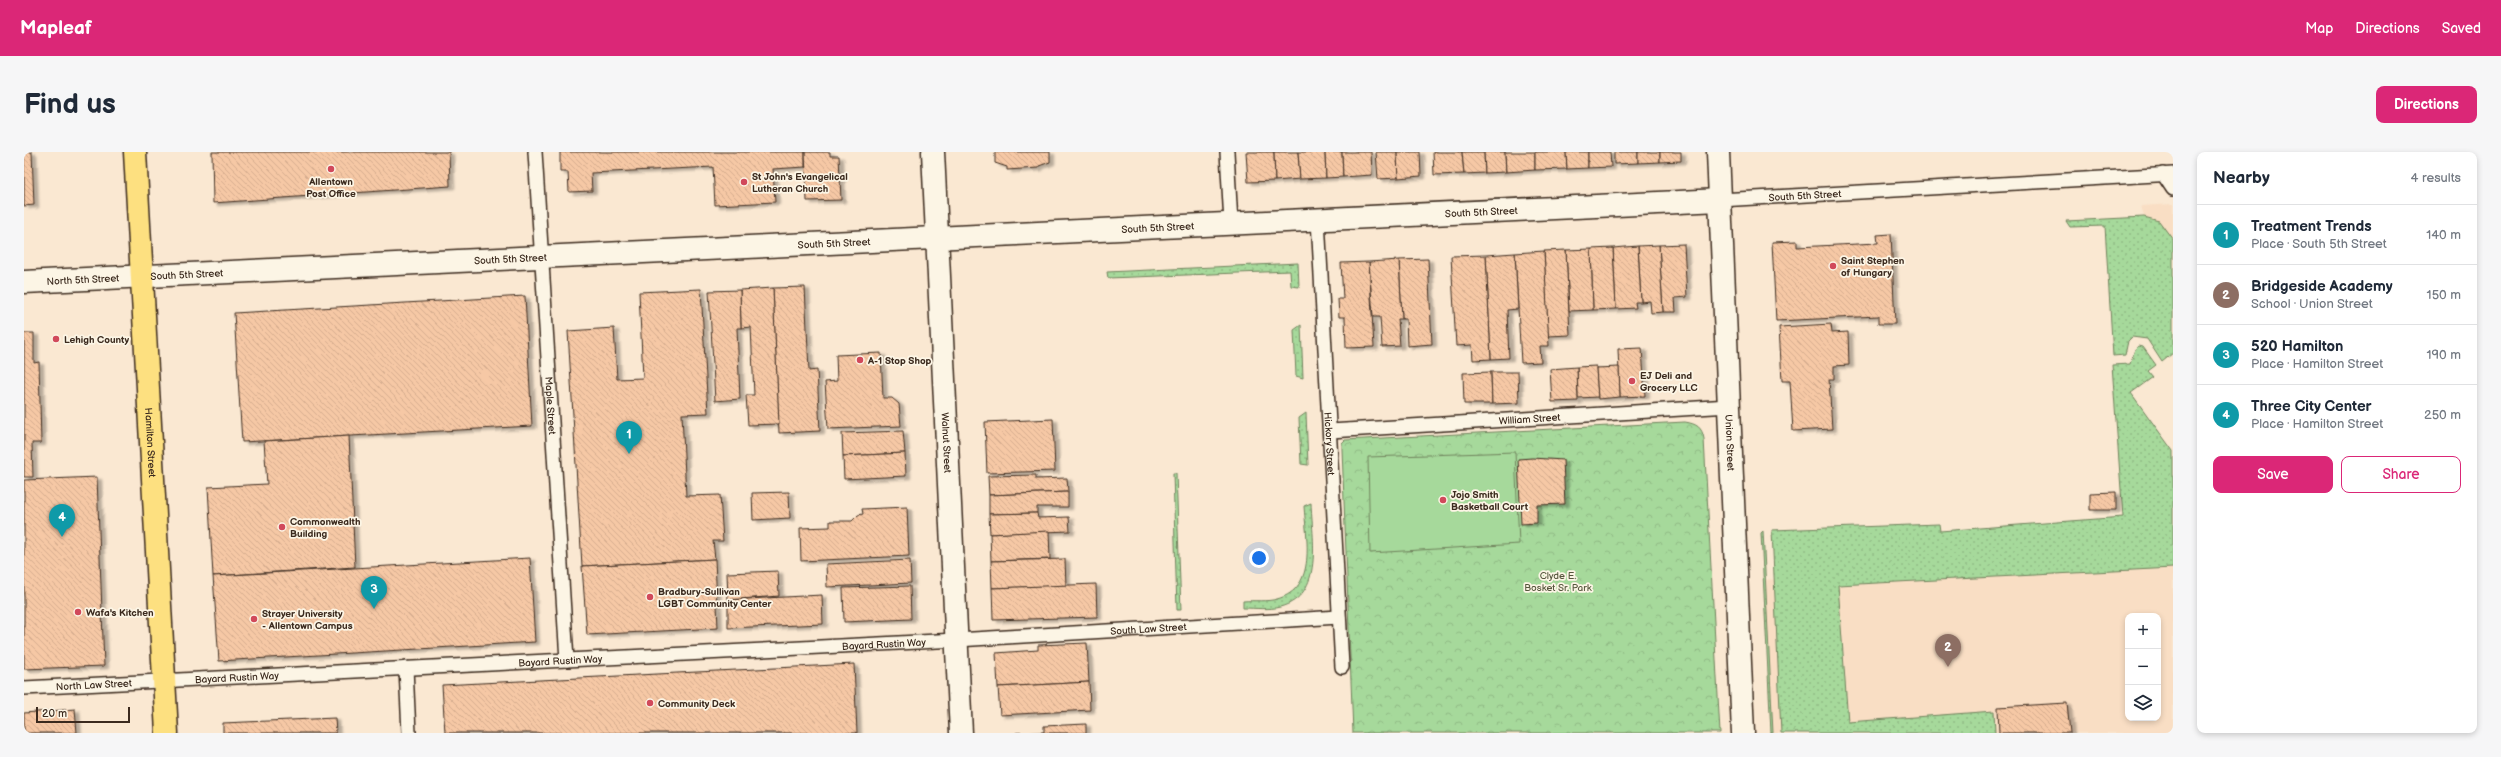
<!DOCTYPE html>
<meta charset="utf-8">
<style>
body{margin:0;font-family:"Balsamiq Sans",sans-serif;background:#f6f6f7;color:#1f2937}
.controls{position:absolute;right:12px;bottom:12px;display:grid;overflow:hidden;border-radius:8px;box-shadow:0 2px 6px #0003}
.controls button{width:36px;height:36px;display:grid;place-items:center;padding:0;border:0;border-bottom:1px solid #e0e1e3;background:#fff;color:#1f2937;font:20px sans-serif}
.scale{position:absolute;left:12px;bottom:10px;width:94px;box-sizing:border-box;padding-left:4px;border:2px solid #3b2a1e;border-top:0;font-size:11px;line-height:14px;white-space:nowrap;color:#3b2a1e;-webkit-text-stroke:3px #fcf5e5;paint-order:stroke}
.you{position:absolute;left:1235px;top:406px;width:14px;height:14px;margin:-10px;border:3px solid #fff;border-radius:50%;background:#1a73e8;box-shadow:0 0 0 6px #1a73e833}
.badge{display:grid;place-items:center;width:26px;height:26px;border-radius:50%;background:#db2777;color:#fff;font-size:13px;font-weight:700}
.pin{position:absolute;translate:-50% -33px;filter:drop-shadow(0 1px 2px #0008)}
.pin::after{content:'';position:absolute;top:21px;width:14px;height:12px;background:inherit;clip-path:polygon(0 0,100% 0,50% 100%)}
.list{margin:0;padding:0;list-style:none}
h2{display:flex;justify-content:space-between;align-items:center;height:52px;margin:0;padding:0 16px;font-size:17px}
h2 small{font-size:13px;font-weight:400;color:#747a83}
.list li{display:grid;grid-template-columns:26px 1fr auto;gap:12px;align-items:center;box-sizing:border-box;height:60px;padding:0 16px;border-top:1px solid #e0e1e3}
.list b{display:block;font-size:15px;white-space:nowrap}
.list p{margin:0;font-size:13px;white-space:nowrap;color:#747a83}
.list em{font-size:13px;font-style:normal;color:#747a83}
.actions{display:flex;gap:8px;padding:12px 16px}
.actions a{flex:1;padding:9px 0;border:1px solid #db2777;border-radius:8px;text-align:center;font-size:14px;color:#db2777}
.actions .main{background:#db2777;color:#fff}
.icon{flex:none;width:22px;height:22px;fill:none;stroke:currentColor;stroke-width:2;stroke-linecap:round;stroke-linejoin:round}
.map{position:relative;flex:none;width:2149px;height:581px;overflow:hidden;border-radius:8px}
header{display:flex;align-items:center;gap:24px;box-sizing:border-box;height:56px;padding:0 20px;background:#db2777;color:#fff}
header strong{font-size:19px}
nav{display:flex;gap:22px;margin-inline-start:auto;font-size:14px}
.intro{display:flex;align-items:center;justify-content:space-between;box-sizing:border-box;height:96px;padding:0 24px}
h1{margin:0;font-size:28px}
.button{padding:10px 18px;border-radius:8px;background:#db2777;color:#fff;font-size:14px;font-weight:700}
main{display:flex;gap:24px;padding:0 24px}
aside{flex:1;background:#fff;border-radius:8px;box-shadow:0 2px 6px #0003}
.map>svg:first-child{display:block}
</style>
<header>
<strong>Mapleaf</strong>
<nav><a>Map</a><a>Directions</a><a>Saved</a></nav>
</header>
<div class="intro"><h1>Find us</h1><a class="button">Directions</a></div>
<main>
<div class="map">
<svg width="2149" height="581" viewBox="0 0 2149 581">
<defs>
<pattern id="grass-dots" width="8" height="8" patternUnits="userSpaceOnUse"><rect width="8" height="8" fill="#a6d99b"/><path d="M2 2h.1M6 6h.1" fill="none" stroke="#90ba85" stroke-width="1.8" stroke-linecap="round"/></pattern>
<pattern id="park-crowns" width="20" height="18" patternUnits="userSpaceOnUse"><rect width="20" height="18" fill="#a6d99b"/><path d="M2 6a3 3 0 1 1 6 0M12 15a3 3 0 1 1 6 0" fill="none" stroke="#90ba85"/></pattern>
<pattern id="building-back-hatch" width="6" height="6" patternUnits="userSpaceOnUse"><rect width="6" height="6" fill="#f6c8a5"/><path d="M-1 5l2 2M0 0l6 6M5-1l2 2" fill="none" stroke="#d4ac8e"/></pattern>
<filter id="shadow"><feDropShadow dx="4.5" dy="2.5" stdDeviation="1" flood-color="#0004"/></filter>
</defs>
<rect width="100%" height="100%" fill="#fae8d2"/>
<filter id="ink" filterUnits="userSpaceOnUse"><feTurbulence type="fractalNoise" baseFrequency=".025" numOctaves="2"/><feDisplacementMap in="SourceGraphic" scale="8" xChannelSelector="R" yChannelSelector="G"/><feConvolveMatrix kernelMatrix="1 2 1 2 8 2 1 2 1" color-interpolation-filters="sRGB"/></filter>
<g filter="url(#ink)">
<!-- built -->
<g fill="#f9dec4" fill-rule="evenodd">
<path d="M2149,52V118L2120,65L2117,54Z"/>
<path d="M2149,407V581H1747L1739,428ZM2104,464H2134V566H2104Z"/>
</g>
<!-- grass -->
<g fill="url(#grass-dots)" stroke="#70825c">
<path d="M2120,65L2135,69L2149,88V201L2138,210L2123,187L2108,185L2104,189L2101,203L2089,204L2081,74L2046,75L2042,69Z"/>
<path d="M1274,111L1275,135L1267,134L1266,119L1084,126L1083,120Z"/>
<path d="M1277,173L1279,226L1272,224L1270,178Z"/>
<path d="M2115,194L2119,195L2132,213L2124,219L2129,225L2107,241L2149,299V416L1814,433L1824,570L1970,559L1971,581H1757L1748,378L1915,372L1916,379L2099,365L2088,213L2106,212L2111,197Z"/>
<path d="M1282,261L1284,313L1277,312L1275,266Z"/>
<path d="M1149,321H1152L1157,458H1153Z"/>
<path d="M1287,351C1288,386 1301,443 1256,455C1245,458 1231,456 1219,456V449C1230,448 1243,450 1253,447C1294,436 1282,386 1280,354Z"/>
<path d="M1739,379L1749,581H1747L1737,381Z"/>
</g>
<!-- park -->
<path fill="url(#park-crowns)" stroke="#70825c" d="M1661,270C1673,272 1678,275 1680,287L1696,581H1329L1318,297V291L1321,288Z"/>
<!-- pitch -->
<path fill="#a6d99b" stroke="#70825c" d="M1491,300L1495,392L1346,401L1344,305Z"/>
<!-- building -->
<g fill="url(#building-back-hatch)" stroke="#3b2a1e" filter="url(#shadow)">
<path d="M0,0H8L10,53L0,54Z"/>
<path d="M188,0H425L426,34L189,51Z"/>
<path d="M536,0H781V15L749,17L751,50L691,53L689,15L567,21L568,39L545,40L544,20H536Z"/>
<path d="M781,0H806V4H815L817,48L783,49Z"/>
<path d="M971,0H1026V10L1015,14L1014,16L983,18V15L971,11Z"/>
<path d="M1222,0H1250L1251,29L1224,30Z"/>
<path d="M1250,0H1274L1276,27L1251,29Z"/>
<path d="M1274,0H1301L1302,26L1276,27Z"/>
<path d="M1301,0H1318L1319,25L1302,26Z"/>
<path d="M1318,0H1347L1348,23L1319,25Z"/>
<path d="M1352,0H1373L1374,26L1354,27Z"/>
<path d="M1373,0H1396L1397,24L1374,26Z"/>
<path d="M1409,0H1438L1440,22L1410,23Z"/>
<path d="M1438,0H1460L1461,21L1440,22Z"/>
<path d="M1460,0H1481L1482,20L1461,21Z"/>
<path d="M1481,0H1511V18L1482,20Z"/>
<path d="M1511,0H1542L1543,17L1511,18Z"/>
<path d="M1542,0H1564V16L1543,17Z"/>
<path d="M1564,0H1586L1587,15L1564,16Z"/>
<path d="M1590,0H1614V11L1590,12Z"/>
<path d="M1614,0H1636V10L1614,11Z"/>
<path d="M1636,0H1657V9L1636,10Z"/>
<path d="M1867,82L1871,172H1854V164L1752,169L1748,90L1773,89V95L1854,91L1853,83Z"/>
<path d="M1660,92L1663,145L1651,146L1652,160H1639L1635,93Z"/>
<path d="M1635,93L1639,160L1627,161L1626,149L1617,150L1614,94Z"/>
<path d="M1614,94L1617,150H1611L1612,156L1592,157L1589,96Z"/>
<path d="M1589,96L1592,157L1569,158L1567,97Z"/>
<path d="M1567,97L1569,158L1545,159L1542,98Z"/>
<path d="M1542,98L1546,183L1524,184L1520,99Z"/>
<path d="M1520,99L1525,194H1516L1517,210L1497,211L1491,101Z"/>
<path d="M1491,101L1494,157L1483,158L1485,206L1467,207L1462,103Z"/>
<path d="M1462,103L1467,207L1449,208L1448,193L1432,194L1427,104Z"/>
<path d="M1404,107L1408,192L1383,194L1382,167H1378L1375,108Z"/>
<path d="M1375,108L1378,167H1374L1376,194L1358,195L1356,165H1349L1345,110Z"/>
<path d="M1345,110L1350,195L1322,196L1321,165H1315L1314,147H1319L1317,111Z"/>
<path d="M781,135L785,219L793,218L796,279L755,281L749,136Z"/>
<path d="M749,136L755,272L724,273L722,243H730L727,175L717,176L716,138Z"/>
<path d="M677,137L684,261L658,262L662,344L696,343L699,389H689L691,407L558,414L544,179L590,176L593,227L619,226L615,140Z"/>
<path d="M716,138L717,176H713L716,247L691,249L685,139Z"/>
<path d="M501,144L508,274L218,290L210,161Z"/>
<path d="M1807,172L1808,181L1824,180L1825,213L1810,214V227H1805L1808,277L1769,279L1766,229H1758L1755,175Z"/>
<path d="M0,181H10V211L15,210L17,291H8L9,325H0Z"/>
<path d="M1618,196L1621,244L1596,245L1594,197Z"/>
<path d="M857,201L859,246H868L875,252L877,274L804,277L801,230L813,229L812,203Z"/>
<path d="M1572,214L1574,245L1554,246L1553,215Z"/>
<path d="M1553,215L1554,249L1528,250L1526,217Z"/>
<path d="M1595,215L1596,245L1574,247L1572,216Z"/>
<path d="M1467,220L1468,252H1440L1439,221Z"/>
<path d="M1467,220H1494L1495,251L1468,252Z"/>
<path d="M1029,267L1031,319L963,321L961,270Z"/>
<path d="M879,279L881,301L819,304L818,281Z"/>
<path d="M325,284L331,415L189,424L184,335L243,332L240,289Z"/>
<path d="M881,301L882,324L820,327L819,304Z"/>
<path d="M1508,306L1539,308L1541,352L1513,353V371L1497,372L1494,307Z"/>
<path d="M1012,323V327L1043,326L1044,340L965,343L964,324Z"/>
<path d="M73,325L80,514L0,517V328Z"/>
<path d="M765,340L766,366L729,368L728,341Z"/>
<path d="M1044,340V355H1013V361L965,362V343Z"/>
<path d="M2092,340V358H2066V341Z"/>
<path d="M883,355L885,404L777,409L776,376L806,375V369H828L834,363L839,362L838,357Z"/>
<path d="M1013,361L1014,366L1045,365L1046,379L966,382L965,362Z"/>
<path d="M1025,379L1026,407L967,409L966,382Z"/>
<path d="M506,406L511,490L195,509L189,424Z"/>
<path d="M691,407L694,476L563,483L558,414Z"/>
<path d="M1041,407L1042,434L968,436L967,409Z"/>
<path d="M886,408L887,431L803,435L802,412Z"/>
<path d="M754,419L755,444L704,448L703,421Z"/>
<path d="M1072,432L1073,465L969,468L968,436Z"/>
<path d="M886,434L887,467L820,470L819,436Z"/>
<path d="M798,443L799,472L704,476V448Z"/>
<path d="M1063,491L1065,530L974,535L972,501L1014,498V493Z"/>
<path d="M830,512L833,581H421L418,533Z"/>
<path d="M1065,530L1066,558L976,563L974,535Z"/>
<path d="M2043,551L2046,581H1975L1974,555Z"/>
<path d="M51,557L53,581H0V561Z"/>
<path d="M311,566L312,581H199V571Z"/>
<path d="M1062,572V581H992L1020,580V574Z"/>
</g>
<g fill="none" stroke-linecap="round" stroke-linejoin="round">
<defs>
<g id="service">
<path id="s1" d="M511,0L543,508"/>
<path d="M1203,0L1207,71"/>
<path d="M2139,22L2149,37"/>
<path id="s2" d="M1696,48L2149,22"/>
<path id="s3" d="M1294,67L1318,515"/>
<path id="s4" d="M1306,279L1705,254"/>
<path d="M382,516L385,581"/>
<path id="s5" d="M0,536L933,488L1315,465"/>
</g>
<g id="minor">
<path id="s6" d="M909,0L937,581"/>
<path id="s7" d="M0,130L1696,48"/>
</g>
<g id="tertiary">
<path id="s8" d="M1694,0L1719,581"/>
</g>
<g id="primary">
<path id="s9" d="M111,0L143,581"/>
</g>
</defs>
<!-- service casing -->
<use href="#service" stroke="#3b2a1e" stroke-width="16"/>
<!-- minor casing -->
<use href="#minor" stroke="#3b2a1e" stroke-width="25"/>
<!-- tertiary casing -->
<use href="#tertiary" stroke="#3b2a1e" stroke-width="25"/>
<!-- primary casing -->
<use href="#primary" stroke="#3b2a1e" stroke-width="25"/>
<!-- service -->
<use href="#service" stroke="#fcf5e5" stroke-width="13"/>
<!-- minor -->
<use href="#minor" stroke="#fcf5e5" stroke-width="22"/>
<!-- tertiary -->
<use href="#tertiary" stroke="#fcf5e5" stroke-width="22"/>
<!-- primary -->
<use href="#primary" stroke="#fde080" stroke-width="22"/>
</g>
</g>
<!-- markers -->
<g fill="#d1495b" stroke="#fcf5e5" stroke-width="1.5">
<circle cx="307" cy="17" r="4"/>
<circle cx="720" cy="30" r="4"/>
<circle cx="1809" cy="114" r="4"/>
<circle cx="32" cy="187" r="4"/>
<circle cx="836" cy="208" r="4"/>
<circle cx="1608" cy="229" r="4"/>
<circle cx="1419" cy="348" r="4"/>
<circle cx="258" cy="375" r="4"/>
<circle cx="626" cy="445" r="4"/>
<circle cx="54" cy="460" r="4"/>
<circle cx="230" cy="467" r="4"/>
<circle cx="626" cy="551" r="4"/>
</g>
<g text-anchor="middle" stroke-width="3.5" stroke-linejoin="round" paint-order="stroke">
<!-- poi labels -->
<g font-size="10" font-weight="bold" fill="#3b2a1e" stroke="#fcf5e5" text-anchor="start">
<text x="728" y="28">St John's Evangelical<tspan x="728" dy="12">Lutheran Church</tspan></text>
<text x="307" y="33" text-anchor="middle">Allentown<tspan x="307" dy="12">Post Office</tspan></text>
<text x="1817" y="112">Saint Stephen<tspan x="1817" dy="12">of Hungary</tspan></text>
<text x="40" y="191">Lehigh County</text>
<text x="844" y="212">A-1 Stop Shop</text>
<text x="1616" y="227">EJ Deli and<tspan x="1616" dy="12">Grocery LLC</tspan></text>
<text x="1427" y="346">Jojo Smith<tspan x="1427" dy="12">Basketball Court</tspan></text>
<text x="266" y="373">Commonwealth<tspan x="266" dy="12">Building</tspan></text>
<text x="634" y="443">Bradbury-Sullivan<tspan x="634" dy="12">LGBT Community Center</tspan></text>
<text x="62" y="464">Wafa's Kitchen</text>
<text x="238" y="465">Strayer University<tspan x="238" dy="12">- Allentown Campus</tspan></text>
<text x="634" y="555">Community Deck</text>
</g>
<!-- street labels -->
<g font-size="10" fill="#3b2a1e" stroke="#fcf5e5">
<text dy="4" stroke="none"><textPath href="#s2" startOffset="85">South 5th Street</textPath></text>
<text dy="4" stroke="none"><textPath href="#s7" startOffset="1459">South 5th Street</textPath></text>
<text dy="4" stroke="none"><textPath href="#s7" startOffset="1135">South 5th Street</textPath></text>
<text dy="4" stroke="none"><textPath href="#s7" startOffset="811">South 5th Street</textPath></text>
<text dy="4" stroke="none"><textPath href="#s7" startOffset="487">South 5th Street</textPath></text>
<text dy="4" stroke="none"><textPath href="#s7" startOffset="163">South 5th Street</textPath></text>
<text dy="4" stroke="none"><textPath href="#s7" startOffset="59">North 5th Street</textPath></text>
<text dy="4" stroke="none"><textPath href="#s1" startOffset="254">Maple Street</textPath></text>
<text dy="4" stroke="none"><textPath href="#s4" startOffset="200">William Street</textPath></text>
<text dy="4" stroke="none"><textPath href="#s6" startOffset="291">Walnut Street</textPath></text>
<text dy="4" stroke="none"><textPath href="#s9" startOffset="291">Hamilton Street</textPath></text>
<text dy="4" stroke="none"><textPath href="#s3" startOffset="225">Hickory Street</textPath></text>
<text dy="4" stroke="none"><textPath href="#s8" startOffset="291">Union Street</textPath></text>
<text dy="4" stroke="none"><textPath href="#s5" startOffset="1126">South Law Street</textPath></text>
<text dy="4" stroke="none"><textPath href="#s5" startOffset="861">Bayard Rustin Way</textPath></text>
<text dy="4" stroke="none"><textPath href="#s5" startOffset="537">Bayard Rustin Way</textPath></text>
<text dy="4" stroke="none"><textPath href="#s5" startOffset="213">Bayard Rustin Way</textPath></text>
<text dy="4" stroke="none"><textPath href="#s5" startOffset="70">North Law Street</textPath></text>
</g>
<!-- park labels -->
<g font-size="10" fill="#56563d" stroke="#fcf5e5">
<text x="1534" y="427">Clyde E.<tspan x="1534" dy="12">Bosket Sr. Park</tspan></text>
</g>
</g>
</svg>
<div class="controls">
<button>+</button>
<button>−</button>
<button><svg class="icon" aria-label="layers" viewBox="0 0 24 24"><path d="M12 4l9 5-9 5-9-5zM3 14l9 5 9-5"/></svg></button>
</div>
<div class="scale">20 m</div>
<div class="you"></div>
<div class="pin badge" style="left:605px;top:302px;background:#0f9aa8">1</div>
<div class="pin badge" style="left:1924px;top:515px;background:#8d6e63">2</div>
<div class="pin badge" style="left:350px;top:457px;background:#0f9aa8">3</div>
<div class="pin badge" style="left:38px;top:385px;background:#0f9aa8">4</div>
</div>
<aside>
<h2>Nearby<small>4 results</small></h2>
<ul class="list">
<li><span class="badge" style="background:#0f9aa8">1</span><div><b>Treatment Trends</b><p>Place · South 5th Street</p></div><em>140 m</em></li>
<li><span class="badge" style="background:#8d6e63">2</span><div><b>Bridgeside Academy</b><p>School · Union Street</p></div><em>150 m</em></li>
<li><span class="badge" style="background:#0f9aa8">3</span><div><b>520 Hamilton</b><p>Place · Hamilton Street</p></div><em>190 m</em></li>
<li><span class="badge" style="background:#0f9aa8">4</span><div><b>Three City Center</b><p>Place · Hamilton Street</p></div><em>250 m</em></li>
</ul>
<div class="actions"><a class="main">Save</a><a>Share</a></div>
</aside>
</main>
